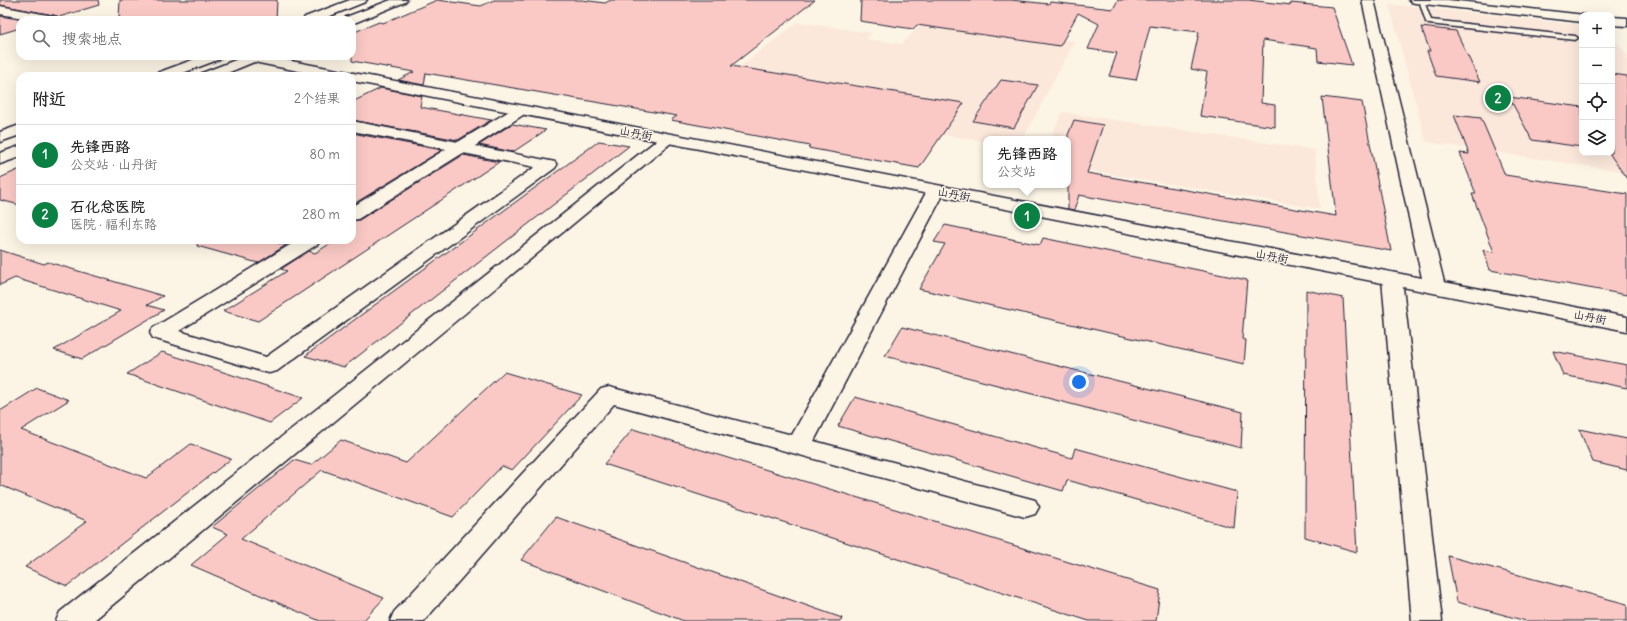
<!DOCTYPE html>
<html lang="zh">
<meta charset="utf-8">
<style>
body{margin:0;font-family:Delius,"LXGW WenKai TC",sans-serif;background:#f6f6f6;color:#222}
.controls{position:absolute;right:12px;top:12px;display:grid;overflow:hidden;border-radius:8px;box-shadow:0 4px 16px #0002}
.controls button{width:36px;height:36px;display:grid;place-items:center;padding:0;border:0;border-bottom:1px solid #e0e0e0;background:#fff;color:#222;font:20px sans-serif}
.you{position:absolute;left:1079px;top:382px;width:14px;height:14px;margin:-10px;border:3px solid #fff;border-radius:50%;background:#1a73e8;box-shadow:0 0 0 6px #1a73e833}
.badge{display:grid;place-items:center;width:26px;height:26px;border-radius:50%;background:#0b8043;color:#fff;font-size:13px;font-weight:700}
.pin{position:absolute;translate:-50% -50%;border:2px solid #fff;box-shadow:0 1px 4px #0006}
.popup{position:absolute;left:983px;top:136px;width:88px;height:52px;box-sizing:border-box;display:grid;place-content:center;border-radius:8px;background:#fff;filter:drop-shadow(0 1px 3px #0005);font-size:13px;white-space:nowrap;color:#767676}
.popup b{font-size:15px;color:#222}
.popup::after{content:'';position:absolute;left:50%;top:100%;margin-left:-8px;border:8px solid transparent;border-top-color:#fff}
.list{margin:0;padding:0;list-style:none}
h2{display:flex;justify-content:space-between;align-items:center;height:52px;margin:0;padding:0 16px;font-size:17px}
h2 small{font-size:13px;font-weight:400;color:#767676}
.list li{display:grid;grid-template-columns:26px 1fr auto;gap:12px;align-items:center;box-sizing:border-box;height:60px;padding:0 16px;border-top:1px solid #e0e0e0}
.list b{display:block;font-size:15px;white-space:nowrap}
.list p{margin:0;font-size:13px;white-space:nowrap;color:#767676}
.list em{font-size:13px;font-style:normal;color:#767676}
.icon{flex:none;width:22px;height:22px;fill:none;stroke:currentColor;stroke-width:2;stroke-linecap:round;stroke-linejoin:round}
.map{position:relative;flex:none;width:1627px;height:621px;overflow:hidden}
.search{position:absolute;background:#fff;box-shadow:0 4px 16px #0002;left:16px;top:16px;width:340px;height:44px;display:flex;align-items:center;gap:10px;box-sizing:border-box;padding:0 14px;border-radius:12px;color:#767676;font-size:15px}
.panel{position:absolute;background:#fff;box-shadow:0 4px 16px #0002;left:16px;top:72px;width:340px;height:172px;border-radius:12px}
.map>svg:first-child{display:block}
</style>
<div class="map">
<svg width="1627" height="621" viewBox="0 0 1627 621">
<rect width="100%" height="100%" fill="#fcf5e5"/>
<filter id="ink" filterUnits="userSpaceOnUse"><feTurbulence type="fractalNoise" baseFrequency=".025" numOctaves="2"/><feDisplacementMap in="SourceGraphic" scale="8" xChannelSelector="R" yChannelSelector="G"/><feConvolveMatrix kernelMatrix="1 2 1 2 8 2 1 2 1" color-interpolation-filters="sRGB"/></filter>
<g filter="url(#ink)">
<!-- built -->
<g fill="#fbe8db">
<path d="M1389,4L1582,25V153H1612V37L1627,55V172L1426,142Z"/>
<path d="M925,21L1075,41L1023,139H986V142L713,95L735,70L798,22L872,33L866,39L902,44Z"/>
<path d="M1062,112L1315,150L1320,209L1068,167V139H1050Z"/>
</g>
<!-- building -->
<g fill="#fac9c5" stroke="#22223b">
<path d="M0,0H98L99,5L59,17L53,15L0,5Z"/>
<path d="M120,0H277L276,20H130L119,18Z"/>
<path d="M437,0L481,6L494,0H582L605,3L611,0H815L731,66L964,103L919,168L808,148L810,146L671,120L677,116L426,73L424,85L398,80L414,72L352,61V33L379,22L383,23Z"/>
<path d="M861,0H1011L1049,4L1050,2L1113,9L1118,0H1248L1291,5V3L1332,7L1352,65L1318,61L1317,48L1263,40L1261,103L1275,105V127L1200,116L1207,72L1191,69L1199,32L1150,26L1136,80L1109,76L1117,53L1088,49L1099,24L1078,13L1060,46L917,25L913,29L860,21Z"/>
<path d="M0,16L25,20H20V28L0,34Z"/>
<path d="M1421,27L1456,31L1480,82L1436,76L1427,51H1430Z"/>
<path d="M1612,74L1627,76V179L1609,153H1612Z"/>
<path d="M1001,80L1038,85L1014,128L973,121Z"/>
<path d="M381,88L422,96L420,107L491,120L458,140L352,120V102Z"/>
<path d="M1322,97L1362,102L1391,251L1079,195L1074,210L1068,209V135L1074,120L1103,125L1087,173L1336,216Z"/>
<path d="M1509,97L1582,107V147L1532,140Z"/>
<path d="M1454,115L1481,118L1505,175L1627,194V295L1490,270L1483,250L1494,252L1472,194H1476L1460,153L1469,154Z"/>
<path d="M512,124L546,130L513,152L479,145Z"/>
<path d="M352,133L442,150L352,205Z"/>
<path d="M599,141L629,146L344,367L305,356Z"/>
<path d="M463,155L499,162L258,321L223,311L287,271L281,269L309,251L315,253L336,240H352V221L359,220Z"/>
<path d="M20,169V205L0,200V178Z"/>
<path d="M945,225L1040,245L1043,238L1247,280L1242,339L1246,340L1244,364L919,289L945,244L934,242Z"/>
<path d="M198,240H265L286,245L258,263L197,246Z"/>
<path d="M0,250L44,264L48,262L163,296L147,305L164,310L82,359L54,350L121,311L15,278L0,285Z"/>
<path d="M1306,290L1343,298L1357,552L1305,537Z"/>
<path d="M902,327L1243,412L1241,448L885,356Z"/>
<path d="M1553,351L1627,365V388L1563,375Z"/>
<path d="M162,352L303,398L270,423L127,374Z"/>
<path d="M504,372L582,395L512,470L502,466L453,517L322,470L241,539L384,598L363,621H320L191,565L228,534L212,527L294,460L311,465L341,440L406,463Z"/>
<path d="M37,388L69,400L21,430L146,478L191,444L231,459L67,586L25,567L87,521L0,485V411Z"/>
<path d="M855,397L1072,458L1075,448L1237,492L1234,528L1067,480L1063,491L838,426Z"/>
<path d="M633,429L1160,590L1156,621H1089L604,464Z"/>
<path d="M1579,429L1627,439V470L1593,462Z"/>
<path d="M556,517L842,618L841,621H684L521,560Z"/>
<path d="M1448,556L1627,604V621H1526L1457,602Z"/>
</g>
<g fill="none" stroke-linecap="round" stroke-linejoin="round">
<defs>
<path id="service" d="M1419,0L1424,1L1431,20L1575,36L1578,38L1575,40L1429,24L1426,22Z"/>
<g id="minor">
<path d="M521,106L526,107L528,110L526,113L475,146L555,162L557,165L555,168L277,371L269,373L261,371L153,338L150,333L153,328L298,240H320L318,244L179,331L266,357L535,167L463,153L358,219L352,220V207L446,149L352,131V121L458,142L516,107Z"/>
<path d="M667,134L672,136L675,139L672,142L93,621H56L60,612L662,136Z"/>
<path d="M936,186L942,187L945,191L814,441L1035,500L1039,507L1035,514L1025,517L614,404L424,621H390L394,612L601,389L609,387L792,435L927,191L930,187Z"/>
<path d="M1392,273L1399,275L1402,279L1442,621H1412L1382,279L1385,275Z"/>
</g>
<g id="tertiary">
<path d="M350,0H367L365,2L320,20H303L305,17Z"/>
<path d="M391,0H407L405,2L354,23H352V20H344L346,17Z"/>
<path d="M1362,0H1374L1444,282L1627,317V331L352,81V76H323L254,62L220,76H200L202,73L238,59L235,56H265L1422,278Z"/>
<path d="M0,6L53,16L57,17L59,20H34L0,14Z"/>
<path d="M203,56H222L220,59L175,76H155L157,73Z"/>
<path d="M20,125V135L0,142V132Z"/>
<path d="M20,146V157L0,164V153Z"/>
</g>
<g id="secondary">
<path d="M1409,0H1448L1585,15H1582V22L1415,3L1411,2Z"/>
<path d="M1612,17L1627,18V26L1612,25Z"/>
</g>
</defs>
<!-- service casing -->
<use href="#service" stroke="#22223b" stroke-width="3"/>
<!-- minor casing -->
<use href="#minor" stroke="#22223b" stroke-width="3"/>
<!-- tertiary casing -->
<use href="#tertiary" stroke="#22223b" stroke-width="3"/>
<!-- secondary casing -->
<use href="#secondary" stroke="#22223b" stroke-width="3"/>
<!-- service -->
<use href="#service" fill="#fcf5e5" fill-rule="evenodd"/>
<!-- minor -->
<use href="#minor" fill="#fcf5e5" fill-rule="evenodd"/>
<!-- tertiary -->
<use href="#tertiary" fill="#fcf5e5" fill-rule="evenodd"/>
<!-- secondary -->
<use href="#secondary" fill="#fcf5e5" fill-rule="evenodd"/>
</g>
</g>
<g text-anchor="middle" stroke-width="3" stroke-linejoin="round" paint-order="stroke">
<!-- street labels -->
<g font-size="11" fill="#22223b" stroke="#fcf5e5">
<text transform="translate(636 133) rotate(11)" y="4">山丹街</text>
<text transform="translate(954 194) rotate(11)" y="4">山丹街</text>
<text transform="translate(1272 256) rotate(11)" y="4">山丹街</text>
<text transform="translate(1590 317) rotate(11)" y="4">山丹街</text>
</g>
</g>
</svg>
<div class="controls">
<button>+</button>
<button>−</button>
<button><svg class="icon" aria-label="locate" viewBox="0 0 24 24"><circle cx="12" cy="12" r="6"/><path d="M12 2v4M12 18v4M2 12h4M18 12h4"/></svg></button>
<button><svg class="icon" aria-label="layers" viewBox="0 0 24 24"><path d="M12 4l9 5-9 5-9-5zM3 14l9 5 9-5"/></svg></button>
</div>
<div class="you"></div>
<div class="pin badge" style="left:1027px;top:216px">1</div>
<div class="popup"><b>先锋西路</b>公交站</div>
<div class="pin badge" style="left:1498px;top:98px">2</div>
<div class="search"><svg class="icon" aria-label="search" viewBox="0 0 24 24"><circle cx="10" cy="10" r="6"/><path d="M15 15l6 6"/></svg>搜索地点</div>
<section class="panel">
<h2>附近<small>2个结果</small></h2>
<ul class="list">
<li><span class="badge">1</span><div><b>先锋西路</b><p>公交站 · 山丹街</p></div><em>80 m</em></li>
<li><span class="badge">2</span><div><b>石化总医院</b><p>医院 · 福利东路</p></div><em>280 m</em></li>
</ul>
</section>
</div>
